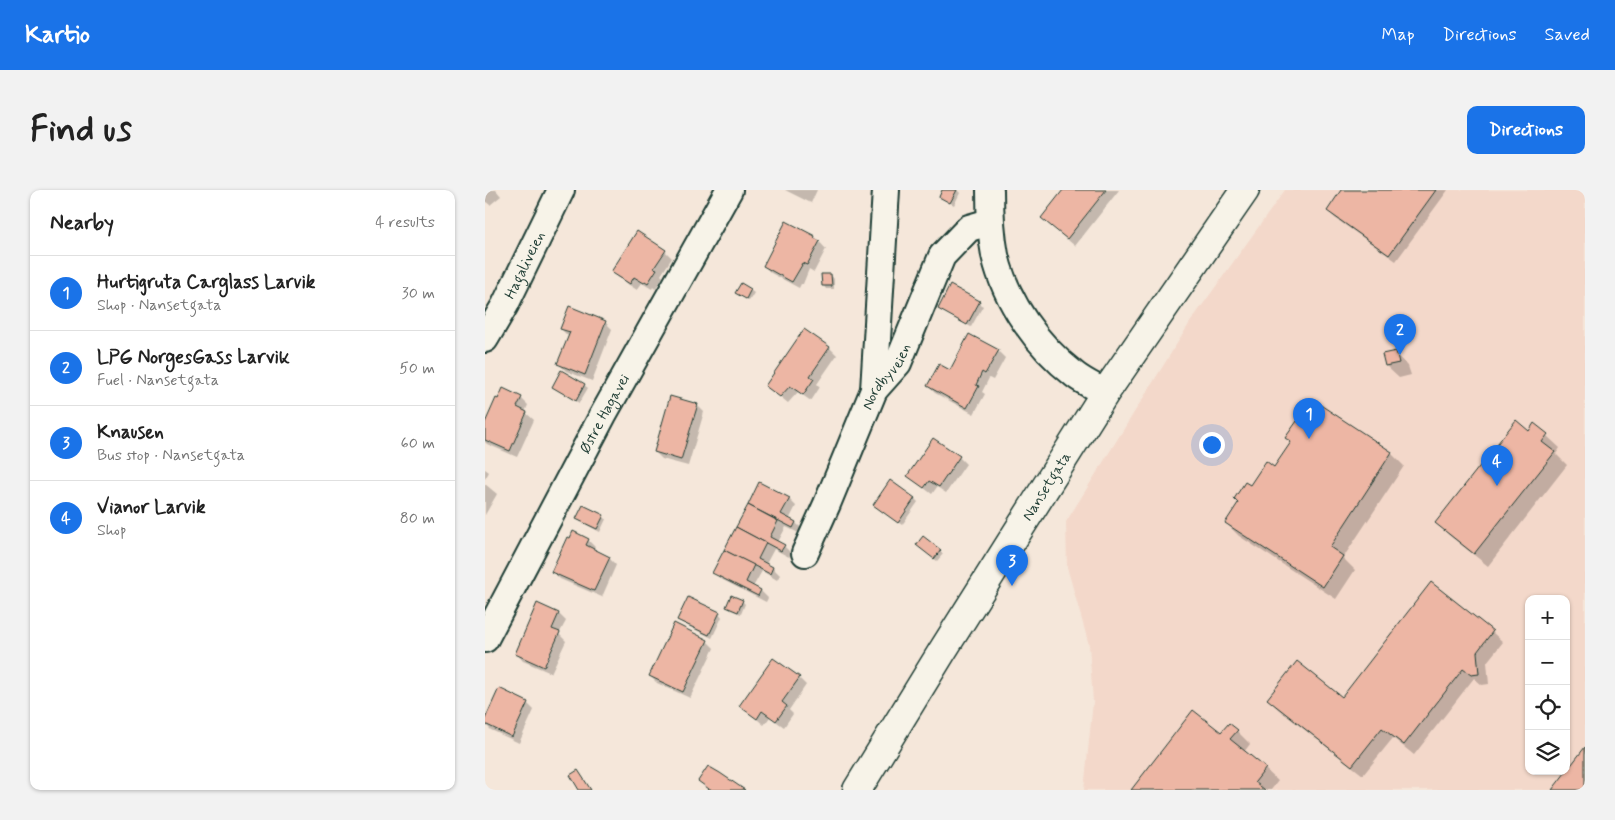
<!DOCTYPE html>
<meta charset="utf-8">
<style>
body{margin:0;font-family:Mynerve,sans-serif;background:#f2f2f2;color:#222}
.controls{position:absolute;right:15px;bottom:15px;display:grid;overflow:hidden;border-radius:10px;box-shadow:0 1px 4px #0004}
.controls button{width:45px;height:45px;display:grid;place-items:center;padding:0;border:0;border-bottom:1px solid #e0e0e0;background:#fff;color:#222;font:25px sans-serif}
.you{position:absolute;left:726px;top:254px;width:18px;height:18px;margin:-12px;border:4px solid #fff;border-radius:50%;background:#1a73e8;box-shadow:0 0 0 8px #1a73e833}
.badge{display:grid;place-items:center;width:32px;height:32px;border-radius:50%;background:#1a73e8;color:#fff;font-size:16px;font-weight:700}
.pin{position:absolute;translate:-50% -41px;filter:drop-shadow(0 1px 2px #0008)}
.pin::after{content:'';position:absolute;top:26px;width:18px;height:15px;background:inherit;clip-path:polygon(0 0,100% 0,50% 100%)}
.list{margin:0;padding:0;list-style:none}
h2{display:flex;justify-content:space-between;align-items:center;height:65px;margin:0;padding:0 20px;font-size:21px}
h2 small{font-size:16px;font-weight:400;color:#767676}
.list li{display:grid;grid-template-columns:32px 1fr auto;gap:15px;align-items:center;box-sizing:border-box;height:75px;padding:0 20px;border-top:1px solid #e0e0e0}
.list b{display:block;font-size:19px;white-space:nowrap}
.list p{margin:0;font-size:16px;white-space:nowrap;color:#767676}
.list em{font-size:16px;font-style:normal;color:#767676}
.icon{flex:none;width:28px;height:28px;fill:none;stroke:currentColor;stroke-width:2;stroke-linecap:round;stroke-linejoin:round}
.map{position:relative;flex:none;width:1100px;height:600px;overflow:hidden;border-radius:10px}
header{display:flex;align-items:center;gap:30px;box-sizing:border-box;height:70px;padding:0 25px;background:#1a73e8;color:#fff}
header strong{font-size:24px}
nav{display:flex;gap:28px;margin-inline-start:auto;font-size:18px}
.intro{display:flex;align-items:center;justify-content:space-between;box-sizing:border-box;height:120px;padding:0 30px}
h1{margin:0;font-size:35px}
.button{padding:12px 22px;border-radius:10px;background:#1a73e8;color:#fff;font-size:18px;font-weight:700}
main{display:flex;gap:30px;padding:0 30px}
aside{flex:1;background:#fff;border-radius:10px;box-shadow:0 1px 4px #0004}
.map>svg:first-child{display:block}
</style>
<header>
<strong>Kartio</strong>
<nav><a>Map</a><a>Directions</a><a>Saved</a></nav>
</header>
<div class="intro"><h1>Find us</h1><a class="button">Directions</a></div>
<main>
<aside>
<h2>Nearby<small>4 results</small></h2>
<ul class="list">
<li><span class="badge">1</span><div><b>Hurtigruta Carglass Larvik</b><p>Shop · Nansetgata</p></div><em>30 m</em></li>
<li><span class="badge">2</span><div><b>LPG NorgesGass Larvik</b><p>Fuel · Nansetgata</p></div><em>50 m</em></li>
<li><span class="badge">3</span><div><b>Knausen</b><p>Bus stop · Nansetgata</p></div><em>60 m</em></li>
<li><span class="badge">4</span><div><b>Vianor Larvik</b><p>Shop</p></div><em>80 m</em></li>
</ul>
</aside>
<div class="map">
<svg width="1100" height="600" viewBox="0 0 1100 600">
<rect width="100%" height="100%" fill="#f5e7da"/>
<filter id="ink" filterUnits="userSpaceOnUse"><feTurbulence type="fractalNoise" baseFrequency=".02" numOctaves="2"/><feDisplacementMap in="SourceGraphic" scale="10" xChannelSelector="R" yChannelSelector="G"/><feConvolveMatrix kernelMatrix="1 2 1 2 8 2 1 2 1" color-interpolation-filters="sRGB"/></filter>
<g filter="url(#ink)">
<!-- built -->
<path fill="#f3d8ca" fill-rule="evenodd" d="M800,0H1100V600H599L608,512L604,455L582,377L581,332L706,131ZM1044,409H1081V581H1044Z"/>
<!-- shadow -->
<g fill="#0003">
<path d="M0,0H11L16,6L5,15L0,11Z"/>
<path d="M300,0H332L326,13Z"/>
<path d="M459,0H472L475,3L469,15L455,7Z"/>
<path d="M580,0H634L590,56L557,28Z"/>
<path d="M858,0H963L911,71L850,28L843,21Z"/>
<path d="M302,33L330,47L341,59L329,82L324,79L318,94H316L314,98L286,83L279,76Z"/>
<path d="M180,61L187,68L176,85L178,87L170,99L168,97L167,99L157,93L152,100L135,89L128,82Z"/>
<path d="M346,85L349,89V99H341L338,95Z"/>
<path d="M466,97L498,116L486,137L454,118Z"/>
<path d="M265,100L269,103L264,111L252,103Z"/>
<path d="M120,132L127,139L107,191L81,181L74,174L83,146L76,139Z"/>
<path d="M319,140L345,158L352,165L332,194L335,197L326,211L313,202L303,213L282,196Z"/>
<path d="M513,161L520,168L508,190L504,188L497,202L500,204L489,224L450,203L443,196Z"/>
<path d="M911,163L923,176L926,185L914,188L901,176Z"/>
<path d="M99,195L103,198L94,213L68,197Z"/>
<path d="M36,208L43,215L40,222L49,230L32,267L2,254L0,252V236Z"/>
<path d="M212,215L219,222L203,276L177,269L170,262Z"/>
<path d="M1050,235L1075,258L1071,264L1082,275L1003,376L965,346L952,333Z"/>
<path d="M817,236L906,263L919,276L858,368L870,380L851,409L754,346L741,333L765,297L790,279L806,253L802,248Z"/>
<path d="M474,267L481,274L461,303L452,297L447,304L423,286Z"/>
<path d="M0,279L4,282L0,289Z"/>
<path d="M275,293L304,309L311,316L304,330L311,333L318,340L316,344L301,337L293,352L299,356L306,363L304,367L289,359L281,374L288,378L295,385L292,390L277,381L268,397L276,401L283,408L281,412L236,389L229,382Z"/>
<path d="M0,294L12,304L0,325Z"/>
<path d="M430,309L433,312L417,335L389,315Z"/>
<path d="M118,326L121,329L115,342L96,332L92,329Z"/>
<path d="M103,350L110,357L109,360L124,368L131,375L117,407L75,389L68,382Z"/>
<path d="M435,358L455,361L458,364L452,371Z"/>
<path d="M257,411L260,414L256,424L246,420L242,417Z"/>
<path d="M234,423L237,427L227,448L197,433L194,430Z"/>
<path d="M74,424L81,431L74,444L81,451L66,483L38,471L31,463Z"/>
<path d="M1007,442L1018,452L1002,472L1004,494L997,495L989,488L929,565L908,548L878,585L793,519L783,509H858Z"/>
<path d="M222,451L229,458L205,508L172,493L165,486Z"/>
<path d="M314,488L321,495L304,520L308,524L299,537L285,527L279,535L256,516Z"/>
<path d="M42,513L49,520L34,553L6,540L0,534V532Z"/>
<path d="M752,541L765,554L759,562L780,579L793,591L786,600H648L737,544Z"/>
</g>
<!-- building -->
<g fill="#edb6a4" stroke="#1f3d34">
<path d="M457,0H472L465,13L454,7Z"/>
<path d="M578,0H621L582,49L556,28Z"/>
<path d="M856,0H951L904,65L842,21Z"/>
<path d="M301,31L330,46L329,48L335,51L322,75L317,73L316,75H317L307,92L278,76Z"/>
<path d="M152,41L181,60L169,78L172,79L163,93L160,91L159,93L149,87L145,94L126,82Z"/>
<path d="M336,84H346L347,96H337Z"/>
<path d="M256,93L266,99L261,109L250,103Z"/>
<path d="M465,95L495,111L482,135L453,119Z"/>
<path d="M84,116L121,131L100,185L72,174L85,142L75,139Z"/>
<path d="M319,139L345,157L325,186L329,189L318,205L305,196L295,207L280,196Z"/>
<path d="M484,144L514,160L500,184L497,182L491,195L494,196L482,218L442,196L454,174L465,180Z"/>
<path d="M911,161L914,173L900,176L897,164Z"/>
<path d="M76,180L100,194L91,211L67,197Z"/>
<path d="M18,198L37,207L32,217L42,222L25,261L0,250V233L11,208L13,209Z"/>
<path d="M185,206L213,214L196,270L169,262Z"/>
<path d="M831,212L907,262L845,357L858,366L838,397L740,333L753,313L749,309L760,292L765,295L781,271L789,277L806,252L800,248L812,231L817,235Z"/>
<path d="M1031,230L1044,241L1049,233L1063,244L1057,252L1070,262L989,364L950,333Z"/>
<path d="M448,248L475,266L454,297L444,291L439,298L422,286Z"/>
<path d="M405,290L430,308L413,333L388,315Z"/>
<path d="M274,292L305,308L296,324L311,332L308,338L263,315Z"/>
<path d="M98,315L119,325L112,339L91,329Z"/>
<path d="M263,315L293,331L285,347L300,355L296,361L251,337Z"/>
<path d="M251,337L281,353L273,369L288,377L285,384L239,360Z"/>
<path d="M88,341L104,349L101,355L125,367L109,401L66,382L82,347L85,348Z"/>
<path d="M438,346L456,360L449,369L431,355Z"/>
<path d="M239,360L269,375L261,392L276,400L273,406L227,383Z"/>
<path d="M946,392L1008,441L992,462L994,484L986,485L978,479L919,555L897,538L867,576L782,509L812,471L857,507Z"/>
<path d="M246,405L258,410L253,422L241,417Z"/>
<path d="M203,407L235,422L224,445L192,430Z"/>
<path d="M52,413L74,423L67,439L75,442L59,477L30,464Z"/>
<path d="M189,433L223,450L198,502L164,486Z"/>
<path d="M288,468L315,487L297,512L302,516L291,531L277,521L272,529L254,516Z"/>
<path d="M14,498L43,512L27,547L0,534V529Z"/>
<path d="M708,520L736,542L744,533L753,540L745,549L781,578L770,592L780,600H646Z"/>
<path d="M1100,557V600H1067Z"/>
<path d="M223,576L235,583L260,600H223L224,599L213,591Z"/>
<path d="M93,580L106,600H94L85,585Z"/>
</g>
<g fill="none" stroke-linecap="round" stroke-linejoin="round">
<defs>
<g id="street">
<path d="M505,0C505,22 506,44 510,65C521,113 553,156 590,185C599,192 610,197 620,203"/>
<path id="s1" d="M0,149L20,115L76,0"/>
<path d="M389,200L401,0"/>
<path id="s2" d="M320,363L342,314L389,200L413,173L457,66L484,38L505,32"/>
<path id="s3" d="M0,449L118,225L244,0"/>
</g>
<g id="secondary">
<path id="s4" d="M372,600L458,460L620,203L760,0"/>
</g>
</defs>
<!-- street casing -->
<use href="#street" stroke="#1f3d34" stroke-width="30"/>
<!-- secondary casing -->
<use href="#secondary" stroke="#1f3d34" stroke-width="31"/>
<!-- street -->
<use href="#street" stroke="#f7f3e8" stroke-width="26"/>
<!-- secondary -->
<use href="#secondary" stroke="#f7f3e8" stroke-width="28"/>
</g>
</g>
<g text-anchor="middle" stroke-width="4.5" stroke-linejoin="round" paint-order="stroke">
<!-- street labels -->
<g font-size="15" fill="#1f3d34" stroke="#f7f3e8">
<text dy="5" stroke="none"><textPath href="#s1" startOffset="84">Hagaliveien</textPath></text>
<text dy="5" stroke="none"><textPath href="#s2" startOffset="195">Nordbyveien</textPath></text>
<text dy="5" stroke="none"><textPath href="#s3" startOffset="255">Østre Hagavei</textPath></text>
<text dy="5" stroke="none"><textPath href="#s4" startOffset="358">Nansetgata</textPath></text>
</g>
</g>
</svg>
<div class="controls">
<button>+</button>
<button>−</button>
<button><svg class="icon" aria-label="locate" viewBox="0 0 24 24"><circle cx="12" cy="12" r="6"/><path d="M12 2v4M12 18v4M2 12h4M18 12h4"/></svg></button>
<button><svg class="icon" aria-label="layers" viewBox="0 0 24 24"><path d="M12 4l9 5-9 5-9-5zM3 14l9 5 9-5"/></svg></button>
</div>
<div class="you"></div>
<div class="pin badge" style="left:824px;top:249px">1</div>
<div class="pin badge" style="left:915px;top:165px">2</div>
<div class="pin badge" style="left:527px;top:396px">3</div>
<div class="pin badge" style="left:1012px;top:296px">4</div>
</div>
</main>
